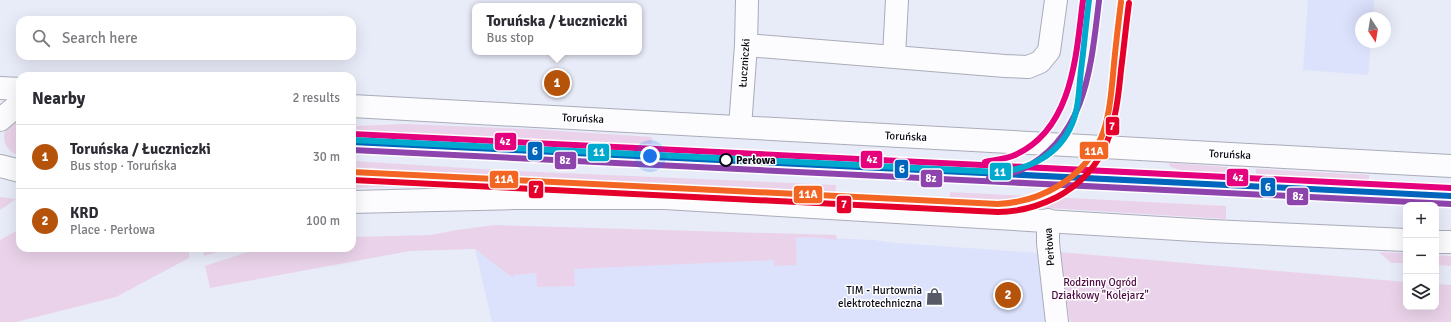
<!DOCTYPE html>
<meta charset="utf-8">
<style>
body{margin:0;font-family:Signika,sans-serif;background:#f2f2f3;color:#2b2b33}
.controls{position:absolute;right:12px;bottom:12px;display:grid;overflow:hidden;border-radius:8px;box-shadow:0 4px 16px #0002}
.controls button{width:36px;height:36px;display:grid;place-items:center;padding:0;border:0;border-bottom:1px solid #e1e1e2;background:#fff;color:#2b2b33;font:20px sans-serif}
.compass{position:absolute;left:1355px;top:12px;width:36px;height:36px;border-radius:50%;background:#fff;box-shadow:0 4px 16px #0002;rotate:168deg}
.you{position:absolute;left:650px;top:156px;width:14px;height:14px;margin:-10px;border:3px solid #fff;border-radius:50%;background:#1a73e8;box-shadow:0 0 0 6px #1a73e833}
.badge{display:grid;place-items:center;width:26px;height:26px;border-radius:50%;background:#b45309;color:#fff;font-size:13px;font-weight:700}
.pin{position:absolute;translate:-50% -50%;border:2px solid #fff;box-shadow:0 1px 4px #0006}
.popup{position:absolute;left:472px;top:3px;width:170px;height:52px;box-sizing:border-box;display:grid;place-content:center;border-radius:8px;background:#fff;filter:drop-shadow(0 1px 3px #0005);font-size:13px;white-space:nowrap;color:#7c7c81}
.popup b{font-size:15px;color:#2b2b33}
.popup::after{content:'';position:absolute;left:50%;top:100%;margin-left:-8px;border:8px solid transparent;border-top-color:#fff}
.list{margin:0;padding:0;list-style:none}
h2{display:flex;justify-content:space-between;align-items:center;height:52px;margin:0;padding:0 16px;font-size:17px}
h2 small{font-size:13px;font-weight:400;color:#7c7c81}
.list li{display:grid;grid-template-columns:26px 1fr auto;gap:12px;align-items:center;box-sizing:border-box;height:64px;padding:0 16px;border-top:1px solid #e1e1e2}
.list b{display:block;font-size:15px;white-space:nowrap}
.list p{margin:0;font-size:13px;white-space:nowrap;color:#7c7c81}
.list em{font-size:13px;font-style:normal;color:#7c7c81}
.icon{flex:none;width:22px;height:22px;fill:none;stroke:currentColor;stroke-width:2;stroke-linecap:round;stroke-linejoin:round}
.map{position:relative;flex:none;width:1451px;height:322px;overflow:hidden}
.search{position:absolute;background:#fff;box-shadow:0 4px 16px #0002;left:16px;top:16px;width:340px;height:44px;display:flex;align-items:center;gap:10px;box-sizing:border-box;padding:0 14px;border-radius:12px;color:#7c7c81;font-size:15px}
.panel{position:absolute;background:#fff;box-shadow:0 4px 16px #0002;left:16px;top:72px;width:340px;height:180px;border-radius:12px}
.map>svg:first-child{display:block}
</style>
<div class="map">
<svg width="1451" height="322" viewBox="0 0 1451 322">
<rect width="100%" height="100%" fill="#e8ebf8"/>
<!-- built -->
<g fill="#dce2fc">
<path d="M1308,0H1374L1373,18H1361V42H1371L1368,75L1303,70Z"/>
<path d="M808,237L874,240L896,243L1039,253L1049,322H492L475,249Z"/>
</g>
<!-- green -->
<g fill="#ead3ea">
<path d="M20,119V156C10,153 1,143 5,131C8,125 15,122 20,119Z"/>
<path d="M403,124L529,129L652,137L651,152L352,136V126Z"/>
<path d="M352,161L515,171L836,185L835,195L600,183H494L352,188Z"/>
<path d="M1170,163L1228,167L1227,179L1199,176L1171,167L1169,165Z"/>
<path d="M1256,169L1369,175V187L1256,180Z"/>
<path d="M950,192L1226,206V219L950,202Z"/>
<path d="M0,197L16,199L0,210Z"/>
<path d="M495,225L836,235L837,240L808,237L796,238L797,265L774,266V260L574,269L575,286L537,287L536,273L513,275V278L475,249L410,251L210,288L205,266L260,248H352V237L431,235L457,230Z"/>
<path d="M20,229V248H189V258L116,297L16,322H0V240Z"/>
<path d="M203,248H231L204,256Z"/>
<path d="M1059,252L1406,282V307H1436V284L1451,285V322H1070Z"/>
<path d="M1379,252L1406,253V263H1391Z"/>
<path d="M1436,255L1451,256V266L1436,265Z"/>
</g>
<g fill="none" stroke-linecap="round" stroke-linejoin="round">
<defs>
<g id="minor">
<path d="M746,45L1005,66L1028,67L1040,62L1049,51L1056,0"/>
<path d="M894,56L897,0"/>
<path d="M740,127L746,45L747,0"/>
<path d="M1048,220V243L1057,322"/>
</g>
<path id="tertiary" d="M0,120L20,103"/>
<g id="secondary">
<path d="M0,88L20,89"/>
<path d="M352,106L1451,166"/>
<path d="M0,166L20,171"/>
<path d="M352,202L515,198H665L1211,231L1406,240"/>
<path d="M1436,242H1451"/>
</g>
</defs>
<!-- minor casing -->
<use href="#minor" stroke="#aaacb9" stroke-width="24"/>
<!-- tertiary casing -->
<use href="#tertiary" stroke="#aaacb9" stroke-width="24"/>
<!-- secondary casing -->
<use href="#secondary" stroke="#aaacb9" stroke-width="24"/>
<!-- minor -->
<use href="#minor" stroke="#fcfcfe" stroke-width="22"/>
<!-- tertiary -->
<use href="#tertiary" stroke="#fcfcfe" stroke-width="22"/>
<!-- secondary -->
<use href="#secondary" stroke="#fcfcfe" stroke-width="22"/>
<defs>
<path id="tram-1" d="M352,142L1451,196"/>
<g id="tram-2">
<path d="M352,150L1451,204"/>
<path d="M989,178C999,175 1012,174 1021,170C1087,138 1091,65 1099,1"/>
</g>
<g id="tram-3">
<path d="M352,134L1451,188"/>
<path d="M985,162C995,160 1006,159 1015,155C1073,129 1076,55 1083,0"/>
</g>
<path id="tram-4" d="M352,172L998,204C1041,202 1083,179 1101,138C1109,119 1111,96 1113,75C1115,51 1118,26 1121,2"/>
<path id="tram-5" d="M353,140L999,172C1030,169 1059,155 1072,124C1079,108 1079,88 1081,70C1084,47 1086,23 1089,0"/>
<path id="tram-6" d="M352,180L998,212C1018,212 1039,206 1057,197C1109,169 1116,123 1121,70C1124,47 1126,25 1129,3"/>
</defs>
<!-- tram-1 casing -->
<use href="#tram-1" stroke="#fff" stroke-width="9"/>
<!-- tram-2 casing -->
<use href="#tram-2" stroke="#fff" stroke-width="9"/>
<!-- tram-3 casing -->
<use href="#tram-3" stroke="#fff" stroke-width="9"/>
<!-- tram-4 casing -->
<use href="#tram-4" stroke="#fff" stroke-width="9"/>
<!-- tram-5 casing -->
<use href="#tram-5" stroke="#fff" stroke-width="9"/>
<!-- tram-6 casing -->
<use href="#tram-6" stroke="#fff" stroke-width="9"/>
<!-- tram-1 -->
<use href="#tram-1" stroke="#0065bd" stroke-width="6"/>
<!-- tram-2 -->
<use href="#tram-2" stroke="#8e44ad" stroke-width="6"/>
<!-- tram-3 -->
<use href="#tram-3" stroke="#e5007d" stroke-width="6"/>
<!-- tram-4 -->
<use href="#tram-4" stroke="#f26522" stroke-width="6"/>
<!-- tram-5 -->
<use href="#tram-5" stroke="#00a9ce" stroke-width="6"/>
<!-- tram-6 -->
<use href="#tram-6" stroke="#e4002b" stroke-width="6"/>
</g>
<!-- icons -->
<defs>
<symbol id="shop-bare" viewBox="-9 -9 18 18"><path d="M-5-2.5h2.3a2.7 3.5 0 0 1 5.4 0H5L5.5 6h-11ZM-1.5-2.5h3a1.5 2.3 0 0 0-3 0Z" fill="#575966" stroke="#fff" stroke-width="2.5" paint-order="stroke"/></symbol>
</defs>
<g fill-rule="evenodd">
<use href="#shop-bare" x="922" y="284" width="25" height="25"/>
</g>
<!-- markers -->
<circle fill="#fff" stroke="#090a17" stroke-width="2" cx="726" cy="160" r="6"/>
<g text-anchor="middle" stroke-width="3" stroke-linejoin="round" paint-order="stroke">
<!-- street labels -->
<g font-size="11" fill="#090a17" stroke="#fff">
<text transform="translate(744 63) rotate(-86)" y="4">Łuczniczki</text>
<text transform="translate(583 118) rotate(3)" y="4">Toruńska</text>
<text transform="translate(906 136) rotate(3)" y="4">Toruńska</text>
<text transform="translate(1230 154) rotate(3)" y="4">Toruńska</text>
<text transform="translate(1049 247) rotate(-94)" y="4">Perłowa</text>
</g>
<!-- stop labels -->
<g font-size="11" font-weight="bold" fill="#090a17" stroke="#fff" text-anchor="start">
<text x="736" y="164">Perłowa</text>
</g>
<!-- park labels -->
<g font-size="11" fill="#4e0b43" stroke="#fff">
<text x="1100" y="286">Rodzinny Ogród<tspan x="1100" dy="13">Działkowy "Kolejarz"</tspan></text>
</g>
<!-- poi labels -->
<g font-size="11" fill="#090a17" stroke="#fff" text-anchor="end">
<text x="922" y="294">TIM - Hurtownia<tspan x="922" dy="13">elektrotechniczna</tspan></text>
</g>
</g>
<g stroke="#fff" stroke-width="1.5">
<rect x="1105" y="116" width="15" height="20" rx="4" fill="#e4002b"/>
<rect x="494" y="132" width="23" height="19" rx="4" fill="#e5007d"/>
<rect x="1079" y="141" width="30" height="19" rx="4" fill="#f26522"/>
<rect x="527" y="141" width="16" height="20" rx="4" fill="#0065bd"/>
<rect x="587" y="143" width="23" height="19" rx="4" fill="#00a9ce"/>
<rect x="860" y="150" width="23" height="19" rx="4" fill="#e5007d"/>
<rect x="554" y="151" width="23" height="19" rx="4" fill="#8e44ad"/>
<rect x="894" y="159" width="15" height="20" rx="4" fill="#0065bd"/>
<rect x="989" y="162" width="23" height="19" rx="4" fill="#00a9ce"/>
<rect x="1226" y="168" width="23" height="19" rx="4" fill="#e5007d"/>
<rect x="920" y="169" width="23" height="19" rx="4" fill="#8e44ad"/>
<rect x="489" y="170" width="30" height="19" rx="4" fill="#f26522"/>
<rect x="1260" y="177" width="16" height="20" rx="4" fill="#0065bd"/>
<rect x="528" y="180" width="16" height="19" rx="4" fill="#e4002b"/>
<rect x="793" y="185" width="30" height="19" rx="4" fill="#f26522"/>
<rect x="1286" y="187" width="23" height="19" rx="4" fill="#8e44ad"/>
<rect x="836" y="195" width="16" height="19" rx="4" fill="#e4002b"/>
</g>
<g font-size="11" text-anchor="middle" font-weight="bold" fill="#fff">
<text x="1112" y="130">7</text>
<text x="505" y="145">4z</text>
<text x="1094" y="155">11A</text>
<text x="535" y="155">6</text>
<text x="599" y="156">11</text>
<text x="872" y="163">4z</text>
<text x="565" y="164">8z</text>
<text x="902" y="173">6</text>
<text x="1000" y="176">11</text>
<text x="1238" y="181">4z</text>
<text x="931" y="182">8z</text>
<text x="504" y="183">11A</text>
<text x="1268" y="191">6</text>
<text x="536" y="193">7</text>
<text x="808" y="198">11A</text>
<text x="1298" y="200">8z</text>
<text x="844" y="208">7</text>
</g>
</svg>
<div class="controls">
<button>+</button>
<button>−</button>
<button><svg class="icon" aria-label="layers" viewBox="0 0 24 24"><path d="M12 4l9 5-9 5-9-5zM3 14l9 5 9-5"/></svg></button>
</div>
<svg class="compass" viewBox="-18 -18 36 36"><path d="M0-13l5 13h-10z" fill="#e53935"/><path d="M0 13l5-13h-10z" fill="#7c7c81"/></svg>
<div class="you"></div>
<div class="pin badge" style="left:557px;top:83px">1</div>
<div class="popup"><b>Toruńska / Łuczniczki</b>Bus stop</div>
<div class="pin badge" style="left:1008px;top:295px">2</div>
<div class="search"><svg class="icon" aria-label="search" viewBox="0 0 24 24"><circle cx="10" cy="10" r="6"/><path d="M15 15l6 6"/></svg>Search here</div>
<section class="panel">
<h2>Nearby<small>2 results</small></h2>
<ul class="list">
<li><span class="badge">1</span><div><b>Toruńska / Łuczniczki</b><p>Bus stop · Toruńska</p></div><em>30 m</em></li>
<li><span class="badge">2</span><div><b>KRD</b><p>Place · Perłowa</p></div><em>100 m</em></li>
</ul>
</section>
</div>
